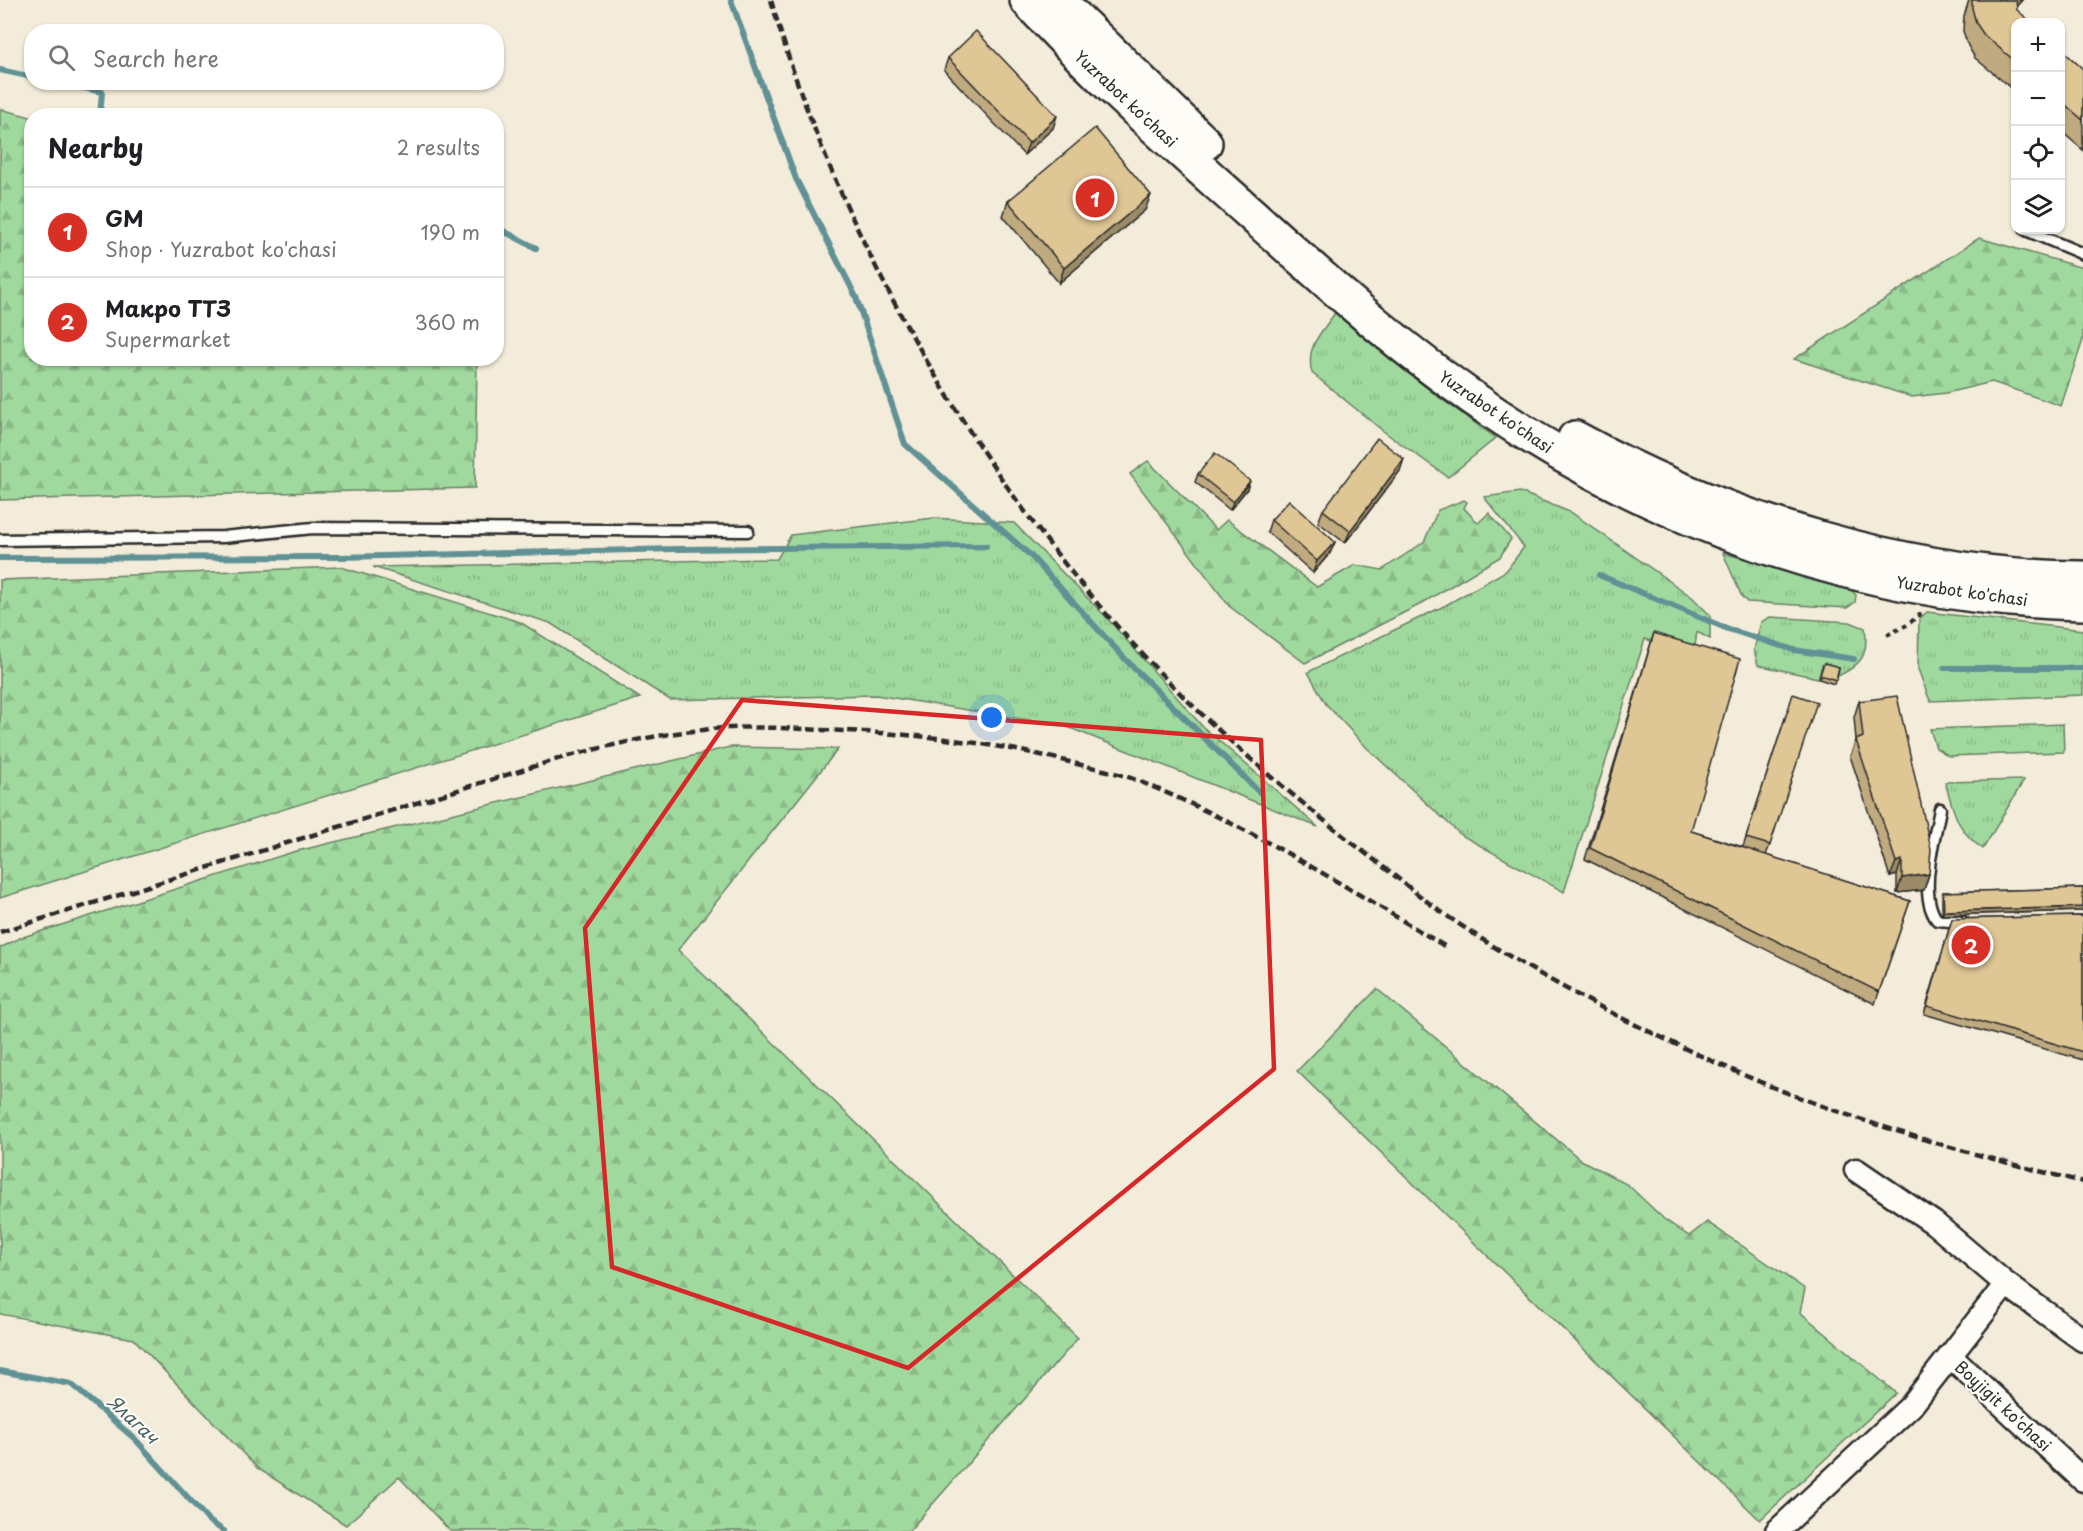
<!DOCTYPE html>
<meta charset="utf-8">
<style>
body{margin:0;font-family:"Playpen Sans",sans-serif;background:#f6f6f6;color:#202124}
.controls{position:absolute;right:18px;top:18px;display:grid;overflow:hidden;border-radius:12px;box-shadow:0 2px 4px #0004}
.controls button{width:54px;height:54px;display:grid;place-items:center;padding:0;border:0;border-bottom:2px solid #e0e0e0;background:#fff;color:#202124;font:30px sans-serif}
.you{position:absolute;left:992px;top:718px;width:21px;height:21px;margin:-15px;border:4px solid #fff;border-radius:50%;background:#1a73e8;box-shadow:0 0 0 9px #1a73e833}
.badge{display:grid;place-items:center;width:39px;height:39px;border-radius:50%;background:#d93025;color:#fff;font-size:20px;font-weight:700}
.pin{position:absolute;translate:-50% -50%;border:3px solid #fff;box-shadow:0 2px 6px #0006}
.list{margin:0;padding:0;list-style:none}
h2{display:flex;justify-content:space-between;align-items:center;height:78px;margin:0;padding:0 24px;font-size:26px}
h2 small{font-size:20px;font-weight:400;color:#757577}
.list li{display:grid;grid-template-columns:39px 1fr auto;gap:18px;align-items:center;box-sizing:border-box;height:90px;padding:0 24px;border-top:2px solid #e0e0e0}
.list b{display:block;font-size:22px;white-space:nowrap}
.list p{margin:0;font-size:20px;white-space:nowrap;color:#757577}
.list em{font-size:20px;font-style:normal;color:#757577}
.icon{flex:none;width:33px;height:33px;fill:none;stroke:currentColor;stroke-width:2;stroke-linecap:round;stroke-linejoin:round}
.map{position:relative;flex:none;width:2083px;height:1531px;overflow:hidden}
.search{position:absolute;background:#fff;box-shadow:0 2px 4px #0004;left:24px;top:24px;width:480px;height:66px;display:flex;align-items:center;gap:15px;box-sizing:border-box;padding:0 21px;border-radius:24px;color:#757577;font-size:22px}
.panel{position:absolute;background:#fff;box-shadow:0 2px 4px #0004;left:24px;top:108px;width:480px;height:258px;border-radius:24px}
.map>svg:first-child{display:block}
</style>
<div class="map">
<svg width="2083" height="1531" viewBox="0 0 2083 1531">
<defs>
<pattern id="grass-tufts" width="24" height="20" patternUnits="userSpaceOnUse" patternTransform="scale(1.5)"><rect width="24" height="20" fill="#a0d99e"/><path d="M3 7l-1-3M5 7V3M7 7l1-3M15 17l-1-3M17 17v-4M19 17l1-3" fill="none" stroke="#8aba88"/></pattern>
<pattern id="forest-firs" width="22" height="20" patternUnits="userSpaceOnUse" patternTransform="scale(1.5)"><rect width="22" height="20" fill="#a0d99e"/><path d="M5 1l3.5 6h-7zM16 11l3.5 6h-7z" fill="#8aba88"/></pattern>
</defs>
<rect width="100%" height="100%" fill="#f4ecda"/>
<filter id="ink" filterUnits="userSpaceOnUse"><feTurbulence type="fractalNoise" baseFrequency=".0167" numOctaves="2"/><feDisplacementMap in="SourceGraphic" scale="12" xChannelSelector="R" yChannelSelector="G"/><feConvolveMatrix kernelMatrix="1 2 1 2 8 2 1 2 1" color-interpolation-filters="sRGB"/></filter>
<g filter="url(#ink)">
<!-- grass -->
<g fill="url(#grass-tufts)" stroke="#668264" stroke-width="1.5">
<path d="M1335,313L1437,396L1496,438L1448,477L1383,431L1312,373C1305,347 1321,333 1335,313Z"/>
<path d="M1520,492L1572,513L1692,597L1710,615V639L1697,632L1694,654L1645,639L1564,892L1461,835L1367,748L1326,704L1308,672L1446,605L1506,571L1524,547L1484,497Z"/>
<path d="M934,518L1014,523L1108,619L1202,726L1318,827L1065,726L876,695L670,700L550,623L373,567L777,559L791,535Z"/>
<path d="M1723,553L1848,587L1856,595L1855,602L1847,608L1747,602L1742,597Z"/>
<path d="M1927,612L2083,630V695L1930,701L1918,669L1919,619Z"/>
<path d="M1770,617L1850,622L1865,628C1869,655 1861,665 1838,676L1839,670L1822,665L1818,678L1758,665L1754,650L1761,622Z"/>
<path d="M2063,724L2064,752L1949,756L1936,748L1930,729Z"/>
<path d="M2024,780L1983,849C1956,830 1954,812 1945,782Z"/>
</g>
<!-- forest -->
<g fill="url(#forest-firs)" stroke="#668264" stroke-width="1.5">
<path d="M0,109L31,117L32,358L477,359L475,488L0,500Z"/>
<path d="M1979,238L2083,268V340L2061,406L1992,382L1946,393L1912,397L1794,359Z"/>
<path d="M1148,461L1216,530L1227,520L1317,587L1355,565L1382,570L1424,542L1438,510L1464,500L1467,502L1464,508L1478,523L1489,513L1511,539L1500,557L1419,605L1305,663L1229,606L1130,474Z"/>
<path d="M341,567L520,622L640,698L0,898V580Z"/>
<path d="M730,747L838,749L678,950L1078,1338L909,1531H450L399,1477L346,1525L257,1468L134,1339L0,1314V948L20,938L293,852Z"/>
<path d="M1377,989L1581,1160L1628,1185L1664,1219L1689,1236L1707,1222L1805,1289L1800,1312L1896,1393L1760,1520L1297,1071Z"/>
</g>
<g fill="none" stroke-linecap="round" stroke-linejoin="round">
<!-- stream -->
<g stroke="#609195" stroke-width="6">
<path d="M731,0L796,179L856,297L905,444L1031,556L1127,661L1259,792"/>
<path d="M0,70L32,77"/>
<path d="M58,82L102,92L100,116"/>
<path d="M496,227L536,248"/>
<path d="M0,558L340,557L676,549L986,546"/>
<path d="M1599,575L1728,629L1794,650L1854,659"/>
<path d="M1944,668H2083"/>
<path d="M0,1371L71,1384L135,1439L209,1521L224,1531"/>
</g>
<defs>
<g id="lane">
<path d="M2026,230L2083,254"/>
<path d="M0,540L223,537L313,528L748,531"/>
<path d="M1940,809C1935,838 1917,894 1937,920L1963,922"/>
</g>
<g id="street">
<path d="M1856,1170L1934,1223L2006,1284L2083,1340"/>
<path d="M1950,1356L2083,1480"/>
<path d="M1777,1531L1911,1406L2006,1284"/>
</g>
<g id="primary">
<path d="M1027,0C1096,77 1173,144 1250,213C1320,276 1390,340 1467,394C1645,521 1863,599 2083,603"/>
<path d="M1058,0L1205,143"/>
<path d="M1575,438C1726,521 1911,577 2083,578"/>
</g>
</defs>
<!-- lane casing -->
<use href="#lane" stroke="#2b2b2b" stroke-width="15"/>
<!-- street casing -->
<use href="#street" stroke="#2b2b2b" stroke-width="27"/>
<!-- primary casing -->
<use href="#primary" stroke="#2b2b2b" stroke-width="38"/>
<!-- path -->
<path stroke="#2b2b2b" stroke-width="4" stroke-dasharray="4.5 4.5" stroke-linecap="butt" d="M1887,635L1907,625L1922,613"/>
<!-- lane -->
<use href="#lane" stroke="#fdfcf7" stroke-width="10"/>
<!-- street -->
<use href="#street" stroke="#fdfcf7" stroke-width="22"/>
<!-- primary -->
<use href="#primary" stroke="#fdfcf7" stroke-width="33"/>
<!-- rail -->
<g stroke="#2b2b2b" stroke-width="4.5" stroke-dasharray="9 4.5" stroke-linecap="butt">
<path d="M771,0C843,253 998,514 1185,698C1243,755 1305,806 1369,856C1396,876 1422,899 1450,918C1541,980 1645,1032 1746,1076C1853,1122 1970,1154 2083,1182"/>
<path d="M0,932L561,758C611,745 661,733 713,729C748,726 786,728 821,730C907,733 993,741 1077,764C1095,768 1114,772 1131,778C1242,822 1344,885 1446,947"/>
</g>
</g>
<!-- wall -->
<g fill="#c0aa80" stroke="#2b2b2b" stroke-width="1.5">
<path d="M1969,0H2022L2016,7V92L1975,58L1968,46L1963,31L1964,16Z"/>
<path d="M2061,49L2083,69V150L2061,131Z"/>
<path d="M948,58L1053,128L1024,155L944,70Z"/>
<path d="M1008,201L1145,210L1059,283L1003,216Z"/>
<path d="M1400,471L1345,543L1318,522L1323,510Z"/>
<path d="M1198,474L1247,489L1230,510L1195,482Z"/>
<path d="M1271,520L1335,542L1330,553L1313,573L1267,532Z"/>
<path d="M1654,633L1691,831L1743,847L1789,706L1770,845L1766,855L1910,901L1875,1004L1585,859Z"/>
<path d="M1824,663L1839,667L1834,684L1819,679Z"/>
<path d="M1859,701L1929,874L1924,890L1897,893V875L1890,877L1850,756L1856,740L1854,717Z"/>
<path d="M2083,888V911L1942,915V896L1943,892Z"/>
<path d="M2083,916V1060L1924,1014L1952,919Z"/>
</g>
<!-- shaded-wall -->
<g fill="#9c8b68" stroke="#2b2b2b" stroke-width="1.5">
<path d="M2013,0H2022L2007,18Z"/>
<path d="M1057,116L1053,128L1024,155L1029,143Z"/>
<path d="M1151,195L1145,210L1059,283L1064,268Z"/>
<path d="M1404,459L1400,471L1345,543L1350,531Z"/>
<path d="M1250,481L1247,489L1230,510L1233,502Z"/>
<path d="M1335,542L1330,553L1313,573L1317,561Z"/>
<path d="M1902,860L1897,875L1890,877L1896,862Z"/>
<path d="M1929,874L1924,890L1897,893L1902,878Z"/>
<path d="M2083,907V911L1942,915L1944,911Z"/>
</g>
<!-- building -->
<g fill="#dfc695" stroke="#2b2b2b" stroke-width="1.5">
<path d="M1972,0H2016L2017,10L2031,22H2016V62L1984,35L1976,23L1972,8Z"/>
<path d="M976,31L1057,116L1029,143L948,58Z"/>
<path d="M2061,49L2083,69V120L2061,101Z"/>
<path d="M1095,128L1151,195L1064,268L1008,201Z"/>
<path d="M1377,438L1404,459L1350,531L1323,510Z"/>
<path d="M1215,453L1250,481L1233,502L1198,474Z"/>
<path d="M1289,500L1335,542L1317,561L1271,520Z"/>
<path d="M1654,633L1740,659L1691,831L1910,901L1879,992L1590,848Z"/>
<path d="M1824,663L1839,667L1836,680L1820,675Z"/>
<path d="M1793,694L1817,702L1770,845L1746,838Z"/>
<path d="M1897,696L1931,849L1929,874L1902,878V860L1896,862L1856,740L1863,737L1859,701Z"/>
<path d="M2083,888V907L1944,911L1943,892Z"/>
<path d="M2083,916V1052L1927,1006L1952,919Z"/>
</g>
</g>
<!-- marked area -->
<path fill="none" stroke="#d62828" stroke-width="4.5" stroke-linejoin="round" d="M742,700L1261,740L1274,1069L908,1368L612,1267L585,928Z"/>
<g text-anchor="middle" stroke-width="4.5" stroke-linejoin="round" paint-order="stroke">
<!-- street labels -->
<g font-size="16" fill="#2b2b2b" stroke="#fdfcf7">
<text transform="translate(1126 99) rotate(43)" y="6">Yuzrabot ko'chasi</text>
<text transform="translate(1496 412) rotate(34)" y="6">Yuzrabot ko'chasi</text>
<text transform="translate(1962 591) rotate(8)" y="6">Yuzrabot ko'chasi</text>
<text transform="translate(2003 1406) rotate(43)" y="6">Boyjigit ko'chasi</text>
</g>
<!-- water labels -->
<g font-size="18" font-style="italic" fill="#455e60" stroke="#fdfcf7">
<text transform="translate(133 1420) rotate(43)" y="6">Ялагач</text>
</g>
</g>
</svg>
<div class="controls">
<button>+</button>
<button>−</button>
<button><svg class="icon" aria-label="locate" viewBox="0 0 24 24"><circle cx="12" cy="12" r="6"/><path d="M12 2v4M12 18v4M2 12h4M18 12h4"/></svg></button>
<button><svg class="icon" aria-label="layers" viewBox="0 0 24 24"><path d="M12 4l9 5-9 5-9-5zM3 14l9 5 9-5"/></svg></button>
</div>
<div class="you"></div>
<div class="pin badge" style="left:1095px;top:198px">1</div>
<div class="pin badge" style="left:1971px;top:945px">2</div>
<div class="search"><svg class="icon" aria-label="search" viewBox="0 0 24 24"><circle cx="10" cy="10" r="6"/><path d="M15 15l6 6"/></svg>Search here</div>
<section class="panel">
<h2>Nearby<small>2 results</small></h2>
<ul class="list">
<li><span class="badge">1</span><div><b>GM</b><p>Shop · Yuzrabot ko'chasi</p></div><em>190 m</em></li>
<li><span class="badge">2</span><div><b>Макро ТТЗ</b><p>Supermarket</p></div><em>360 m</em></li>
</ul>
</section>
</div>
